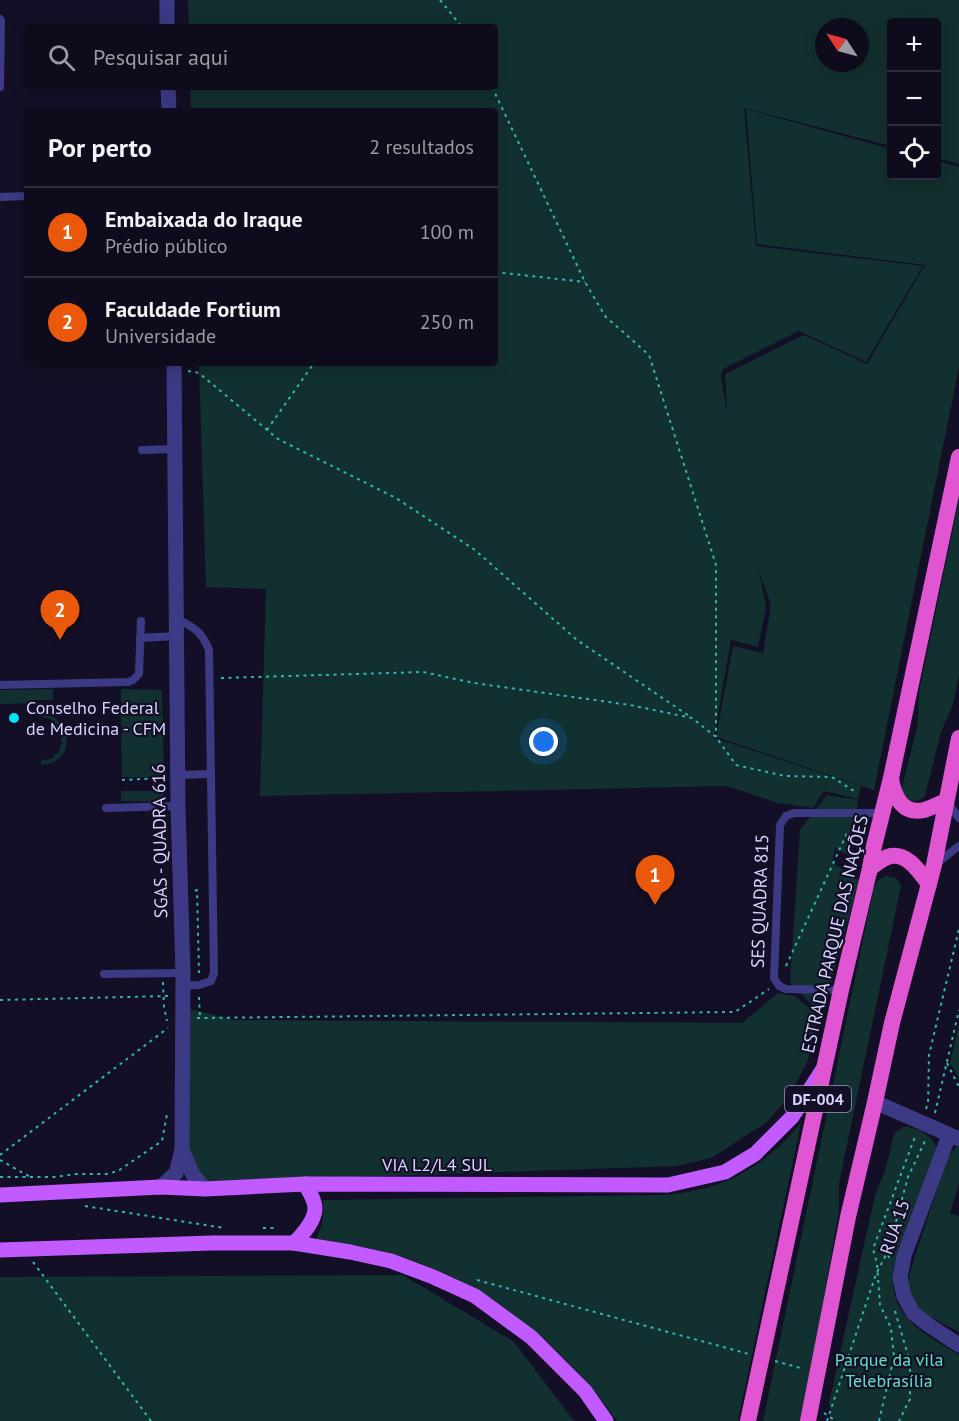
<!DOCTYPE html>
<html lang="pt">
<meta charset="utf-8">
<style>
body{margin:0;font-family:"PT Sans",sans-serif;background:#1c1929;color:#f1f3f6}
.controls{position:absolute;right:18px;top:18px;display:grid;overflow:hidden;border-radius:6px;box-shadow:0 3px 15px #0003}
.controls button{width:54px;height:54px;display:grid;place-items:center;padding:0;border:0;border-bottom:2px solid #2e2b3b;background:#0e0b1c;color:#f1f3f6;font:30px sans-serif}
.compass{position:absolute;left:815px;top:18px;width:54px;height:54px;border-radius:50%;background:#0e0b1c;box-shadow:0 3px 15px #0003;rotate:306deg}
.you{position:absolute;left:544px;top:742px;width:21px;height:21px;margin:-15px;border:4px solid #fff;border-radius:50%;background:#1a73e8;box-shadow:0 0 0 9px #1a73e833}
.badge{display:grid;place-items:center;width:39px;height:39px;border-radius:50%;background:#ea580c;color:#fff;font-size:20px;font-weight:700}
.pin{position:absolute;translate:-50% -50px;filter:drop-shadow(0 2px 3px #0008)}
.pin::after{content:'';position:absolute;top:32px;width:21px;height:18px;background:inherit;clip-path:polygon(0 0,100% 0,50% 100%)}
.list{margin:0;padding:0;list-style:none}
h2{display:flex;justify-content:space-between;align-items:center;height:78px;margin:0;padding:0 24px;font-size:26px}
h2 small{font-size:20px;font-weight:400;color:#9b9ba3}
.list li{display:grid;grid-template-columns:39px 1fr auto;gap:18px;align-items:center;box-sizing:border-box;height:90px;padding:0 24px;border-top:2px solid #2e2b3b}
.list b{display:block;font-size:22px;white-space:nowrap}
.list p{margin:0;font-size:20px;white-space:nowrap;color:#9b9ba3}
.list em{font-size:20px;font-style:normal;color:#9b9ba3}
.icon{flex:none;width:33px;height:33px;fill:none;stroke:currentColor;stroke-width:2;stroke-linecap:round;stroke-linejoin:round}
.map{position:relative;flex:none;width:959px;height:1421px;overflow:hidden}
.search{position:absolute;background:#0e0b1c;box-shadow:0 3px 15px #0003;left:24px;top:24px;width:474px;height:66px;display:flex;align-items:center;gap:15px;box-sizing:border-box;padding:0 21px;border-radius:6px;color:#9b9ba3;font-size:22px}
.panel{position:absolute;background:#0e0b1c;box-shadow:0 3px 15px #0003;left:24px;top:108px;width:474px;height:258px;border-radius:6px}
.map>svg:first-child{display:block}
</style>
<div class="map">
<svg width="959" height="1421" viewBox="0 0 959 1421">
<rect width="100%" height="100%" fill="#130f26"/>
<!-- green -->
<g fill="#12302f" fill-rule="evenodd">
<path d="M188,0H959V164L937,158L936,22H892L891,146L744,108L756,246L923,266L866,362L799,331L723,369L721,377L727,411L725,374L804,335L867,364L925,265L757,244L746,109L891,149L892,176H936L937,161L959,167V367L874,790L716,737L733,646L763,653L771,605L759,571L766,607L758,647L731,640L714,738L861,786L858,799L824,791L813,808L778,803L727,786L260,796L266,589L206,587L199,363H495V111H191L190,87H495V27H189ZM824,27H860V63H824Z"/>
<path d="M959,500V675L953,704L941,732L925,796C916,805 904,801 902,788L918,723L919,692Z"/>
<path d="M53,689V700H36V703L0,704V690Z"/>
<path d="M121,689L162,690L164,777H122Z"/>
<path d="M43,713C66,717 77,748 55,761C51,764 46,764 41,765V761L43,760L53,758L56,753H59L60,746L63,744L61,740L63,734L60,733V727L56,725L53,720L41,716V714Z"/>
<path d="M121,791H163V796L161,800L154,802L121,801Z"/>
<path d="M827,795L858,800L850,856L835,848L832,863L859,880L836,964L827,1002L814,1007L790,982L800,830Z"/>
<path d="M886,876L896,878L901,886L839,1183V1211L802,1421H763L874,887L878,880Z"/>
<path d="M778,993L795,996L814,1012L818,1018L808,1060L790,1095L767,1122L711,1158L678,1166L207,1182L190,1157L187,1147L190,1009L234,1020L742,1023Z"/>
<path d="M959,1025V1078L950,1063Z"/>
<path d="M801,1123L738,1421H617C562,1344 485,1280 392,1254C367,1247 342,1243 315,1240C323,1227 324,1215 323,1200L661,1195C720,1192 764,1168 801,1123Z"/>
<path d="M903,1127C916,1126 933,1135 937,1148L894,1266C886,1316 922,1332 959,1355V1421H830L831,1415L829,1403L875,1195L886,1168L894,1134Z"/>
<path d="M956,1147H959V1183L950,1213L959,1216V1332L916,1309L906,1288L915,1256L948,1157Z"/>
<path d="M403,1275L514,1342L574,1421H0V1277Z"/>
</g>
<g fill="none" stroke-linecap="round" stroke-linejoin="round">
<!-- path -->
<g stroke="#2fb8b0" stroke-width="2" stroke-dasharray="3 4.5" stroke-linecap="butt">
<path d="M440,0L462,27"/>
<path d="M492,87L585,282L605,316L649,355L716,565V737"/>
<path d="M495,272L585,282"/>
<path d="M188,371L199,373L278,439L396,498L475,550L577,640L689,716"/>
<path d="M267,430L314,363"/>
<path d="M221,678L423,672L474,683L630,705L692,718L716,737L736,765L785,776L832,777L854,791"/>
<path d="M122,780L163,778"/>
<path d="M195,891L197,890L199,973"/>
<path d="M786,966L848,831"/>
<path d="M163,982L164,1007L167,1021"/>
<path d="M199,997L200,1018"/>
<path d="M0,1000L168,996"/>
<path d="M197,1018L735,1012L769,989"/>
<path d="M947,1063L959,1087"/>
<path d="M926,1109L928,1104L929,1055L959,929"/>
<path d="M935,1113L959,1010"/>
<path d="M0,1155L168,1028"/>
<path d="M0,1160L32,1178"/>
<path d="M0,1177H55L76,1174H107L118,1171L162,1141L167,1114"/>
<path d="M85,1206L224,1228"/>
<path d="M263,1228H278"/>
<path d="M889,1258L888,1251L908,1177L926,1139"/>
<path d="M33,1262L151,1421"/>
<path d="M477,1280L749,1354"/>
<path d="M895,1311L910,1362V1399L899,1421"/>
<path d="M775,1361L804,1369"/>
<path d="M824,1413L836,1421"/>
<path d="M827,1421L876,1274L888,1251"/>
<path d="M879,1421L894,1357L891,1328L880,1305L877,1264L873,1249L916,1134"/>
</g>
<!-- service -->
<g stroke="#3d3a85" stroke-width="8">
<path d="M0,19L1,20L0,87"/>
<path d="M0,197L27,196"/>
<path d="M142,450L175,449"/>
<path d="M177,619C194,627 202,632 209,650L214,973L211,981L199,985L182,986"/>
<path d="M140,638L177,636"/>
<path d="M0,685L128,682L133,680L139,674L141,621"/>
<path d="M178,775L211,774"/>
<path d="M947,802L959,818"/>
<path d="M106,808L178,806"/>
<path d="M937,863L959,846"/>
<path d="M104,974L183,973"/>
<path d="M841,990L786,989L779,986L774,978L780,825L786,816L794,813H882"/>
</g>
<!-- minor -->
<g stroke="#3d3a85" stroke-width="15">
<path d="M875,1102L959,1139"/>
<path d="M949,1135L904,1256L900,1278L904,1296L913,1313L930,1326L959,1345"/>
</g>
<!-- tertiary -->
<g stroke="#3d3a85" stroke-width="15">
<path d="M167,0V27"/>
<path d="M168,87L169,111"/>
<path d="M182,1150L193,1175L205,1189"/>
<path d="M161,1187L176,1173L182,1150L183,973L178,806L174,363"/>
</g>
<!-- primary -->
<g stroke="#c25bff" stroke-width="15">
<path d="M0,1195L161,1187L205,1189L305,1184L668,1185L725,1172L755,1154L792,1117L823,1069"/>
<path d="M294,1243C303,1234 315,1221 315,1208C315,1200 309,1191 305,1184"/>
<path d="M0,1250L212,1243H294L350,1252L391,1261L431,1276L475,1296L531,1337L585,1391L606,1421"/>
</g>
<!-- trunk -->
<g stroke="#e055d1" stroke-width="16">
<path d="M891,779C894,796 902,815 924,810C931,808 939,804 946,801"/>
<path d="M870,868C876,864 884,857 891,856C909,854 919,872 929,884"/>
<path d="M748,1421L841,990L870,868L874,846L891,778L959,457"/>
<path d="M808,1421L848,1217L875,1102L892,1023L934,865L959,738"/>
</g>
</g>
<!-- markers -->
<circle fill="#00e5ff" stroke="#130f26" stroke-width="2" cx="14" cy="718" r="6"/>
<g text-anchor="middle" stroke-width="4.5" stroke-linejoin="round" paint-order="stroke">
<!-- shield labels -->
<rect fill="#130f26" stroke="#9e99be" stroke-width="1.5" x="785" y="1086" width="66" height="26" rx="4.5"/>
<g font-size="16" font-weight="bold" fill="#d9d4ff">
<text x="818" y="1105">DF-004</text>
</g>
<!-- poi labels -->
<g font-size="18" fill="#d9d4ff" stroke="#130f26" text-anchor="start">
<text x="26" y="714">Conselho Federal<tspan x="26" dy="21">de Medicina - CFM</tspan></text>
</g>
<!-- street labels -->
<g font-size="18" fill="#d9d4ff" stroke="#130f26">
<text transform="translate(160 841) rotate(-91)" y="6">SGAS - QUADRA 616</text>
<text transform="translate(760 901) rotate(-88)" y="6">SES QUADRA 815</text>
<text transform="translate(835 934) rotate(-77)" y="6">ESTRADA PARQUE DAS NAÇÕES</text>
<text x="437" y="1171">VIA L2/L4 SUL</text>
<text transform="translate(895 1227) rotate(-71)" y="6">RUA 15</text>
</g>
<!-- park labels -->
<g font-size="18" fill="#5fe0c0" stroke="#130f26">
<text x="889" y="1366">Parque da vila<tspan x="889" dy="21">Telebrasília</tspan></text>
</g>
</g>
</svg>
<div class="controls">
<button>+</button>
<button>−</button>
<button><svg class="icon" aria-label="locate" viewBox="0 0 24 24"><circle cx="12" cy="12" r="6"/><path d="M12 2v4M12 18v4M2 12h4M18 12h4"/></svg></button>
</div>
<svg class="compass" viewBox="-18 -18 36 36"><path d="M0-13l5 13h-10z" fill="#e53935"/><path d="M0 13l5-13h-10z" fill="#9b9ba3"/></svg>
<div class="you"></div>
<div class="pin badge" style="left:655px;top:905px">1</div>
<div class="pin badge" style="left:60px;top:640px">2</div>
<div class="search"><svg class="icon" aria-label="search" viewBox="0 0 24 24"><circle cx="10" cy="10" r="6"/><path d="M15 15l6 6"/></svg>Pesquisar aqui</div>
<section class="panel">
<h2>Por perto<small>2 resultados</small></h2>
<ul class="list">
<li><span class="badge">1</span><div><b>Embaixada do Iraque</b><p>Prédio público</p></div><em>100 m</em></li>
<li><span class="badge">2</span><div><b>Faculdade Fortium</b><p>Universidade</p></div><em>250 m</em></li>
</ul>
</section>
</div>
